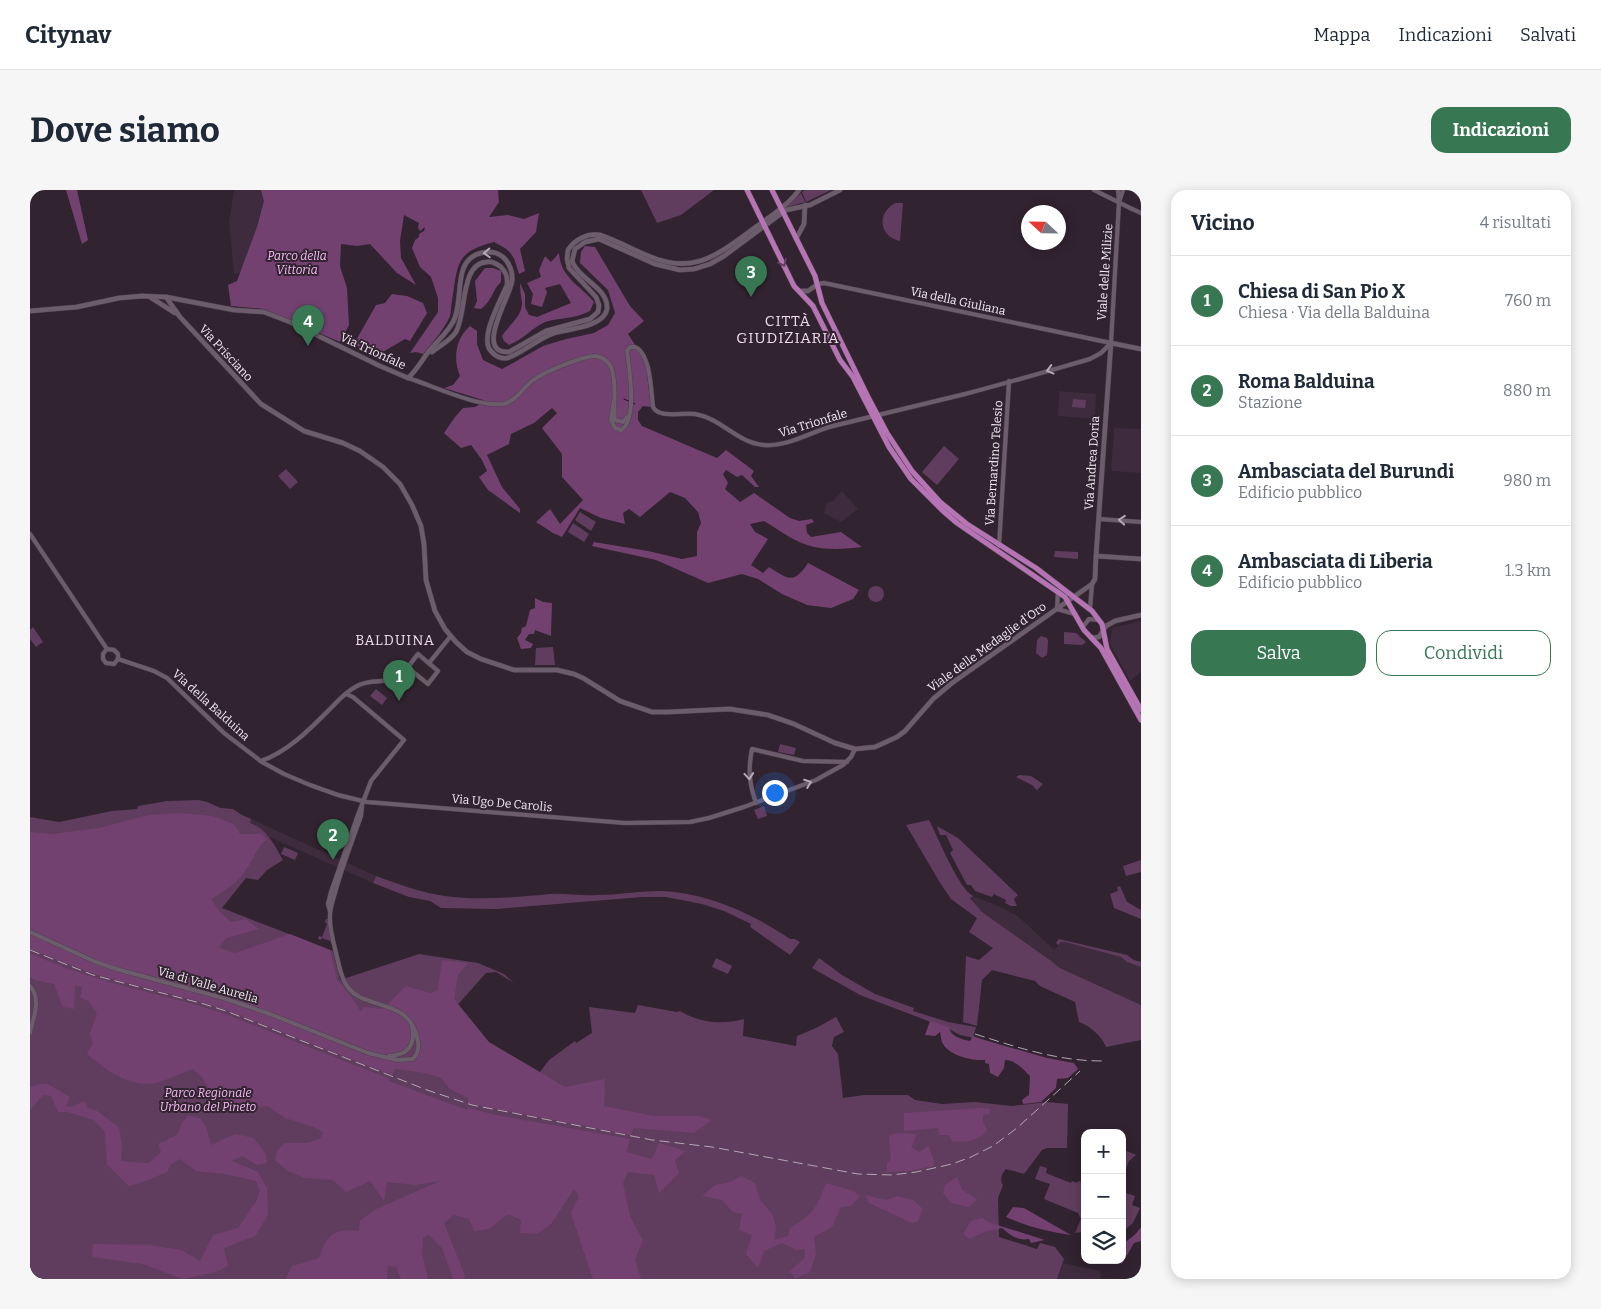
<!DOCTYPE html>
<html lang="it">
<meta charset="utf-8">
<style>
body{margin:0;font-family:Bitter,serif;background:#f6f6f7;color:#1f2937}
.controls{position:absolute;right:15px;bottom:15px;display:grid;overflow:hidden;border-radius:10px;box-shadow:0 2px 12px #0003}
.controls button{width:45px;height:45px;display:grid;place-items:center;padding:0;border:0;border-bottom:1px solid #e0e1e3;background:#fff;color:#1f2937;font:25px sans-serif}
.compass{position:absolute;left:991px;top:15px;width:45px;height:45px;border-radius:50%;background:#fff;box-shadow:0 2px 12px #0003;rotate:292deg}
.you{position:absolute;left:744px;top:602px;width:18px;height:18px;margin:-12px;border:4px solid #fff;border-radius:50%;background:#1a73e8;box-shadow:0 0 0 8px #1a73e833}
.badge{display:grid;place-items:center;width:32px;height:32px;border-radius:50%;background:#377752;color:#fff;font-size:16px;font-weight:700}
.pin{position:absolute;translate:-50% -41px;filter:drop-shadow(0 1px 2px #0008)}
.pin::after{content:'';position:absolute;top:26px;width:18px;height:15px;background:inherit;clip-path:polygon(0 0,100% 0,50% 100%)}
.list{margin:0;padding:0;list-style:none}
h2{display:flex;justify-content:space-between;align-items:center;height:65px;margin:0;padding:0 20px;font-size:21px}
h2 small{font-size:16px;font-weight:400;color:#747a83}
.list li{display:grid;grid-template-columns:32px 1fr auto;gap:15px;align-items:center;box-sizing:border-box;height:90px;padding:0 20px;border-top:1px solid #e0e1e3}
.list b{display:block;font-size:19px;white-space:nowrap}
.list p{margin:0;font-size:16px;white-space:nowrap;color:#747a83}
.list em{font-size:16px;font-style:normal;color:#747a83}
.actions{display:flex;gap:10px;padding:15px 20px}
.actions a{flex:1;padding:11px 0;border:1px solid #377752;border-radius:15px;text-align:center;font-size:18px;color:#377752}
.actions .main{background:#377752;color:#fff}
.icon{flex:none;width:28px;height:28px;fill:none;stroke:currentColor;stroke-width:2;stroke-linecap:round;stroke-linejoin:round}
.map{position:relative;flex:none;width:1111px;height:1089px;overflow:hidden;border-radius:15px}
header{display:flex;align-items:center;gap:30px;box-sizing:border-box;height:70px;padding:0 25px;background:#fff;border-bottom:1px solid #e0e1e3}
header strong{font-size:24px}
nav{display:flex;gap:28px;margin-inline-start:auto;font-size:18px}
.intro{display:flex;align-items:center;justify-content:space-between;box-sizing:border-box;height:120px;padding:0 30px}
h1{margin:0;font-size:35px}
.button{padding:12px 22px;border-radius:15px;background:#377752;color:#fff;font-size:18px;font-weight:700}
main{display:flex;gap:30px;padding:0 30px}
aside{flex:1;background:#fff;border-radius:15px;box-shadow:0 2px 12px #0003}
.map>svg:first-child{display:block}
</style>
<header>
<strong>Citynav</strong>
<nav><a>Mappa</a><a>Indicazioni</a><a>Salvati</a></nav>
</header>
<div class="intro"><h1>Dove siamo</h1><a class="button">Indicazioni</a></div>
<main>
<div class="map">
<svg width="1111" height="1089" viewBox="0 0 1111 1089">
<rect width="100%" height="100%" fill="#312330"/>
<!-- built -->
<g fill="#3e2b3d">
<path d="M204,0H238L216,81L204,84L199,32Z"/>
<path d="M1029,201L1066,204L1065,229L1028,226Z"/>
<path d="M1084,238L1111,239V283L1081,281Z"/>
<path d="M812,301L828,319L811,332L794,323L797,313L803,311Z"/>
<path d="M1111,431V482L1100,491L1080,454L1082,438Z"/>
<path d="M221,629L346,686L343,693L217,637Z"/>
<path d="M943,706L969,716L986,725L998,735L1024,760L1031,752H1035L1091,767L1097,772L1111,777V815L1030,778L1020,770L952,722L940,707Z"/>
<path d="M1033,1073L1070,1081L1071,1089H1027Z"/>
</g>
<!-- green -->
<g fill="#603d5e">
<path d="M611,0H684L651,25L627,33Z"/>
<path d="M775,0H801L776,12L772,2Z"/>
<path d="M771,3L775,12L758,17L757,16Z"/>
<path d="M866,13H873L870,51C849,47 846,22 866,13Z"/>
<path d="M1043,209L1056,210L1055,218L1042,217Z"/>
<path d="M914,256L929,269L907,295L892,282Z"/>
<path d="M256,279L268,292L260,299L248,286Z"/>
<path d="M550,322L566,332L561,341L545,330Z"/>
<path d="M543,333L559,344L554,352L538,342Z"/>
<path d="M1025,361L1048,362V369L1024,367Z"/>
<circle cx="846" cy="404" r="8"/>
<path d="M3,437L13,452L6,457L0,449V440Z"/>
<path d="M1034,442L1046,443L1056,452L1052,455L1034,454Z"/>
<path d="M1011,446L1017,448L1018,451L1017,465L1012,468L1006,463L1007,450Z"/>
<path d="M523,457L525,475H505L506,458Z"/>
<path d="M346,499L357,508L352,515L340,506Z"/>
<path d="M750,554L766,558L764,565L748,562Z"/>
<path d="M989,585L1001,586L1013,594L1007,600L1002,595L986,587Z"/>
<path d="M169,610L177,612L191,618L203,619L212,625L221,629L220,633C237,639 244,654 253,670L237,680L228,690L216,688L192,718L303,761L310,790L389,764L448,773L474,784L484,793L466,782L456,783L424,819L452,849L510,882L519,870L545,851L546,853L562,843L559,817L605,823L608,815L647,822L650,821C670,833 691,835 714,829L713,846L766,856L767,846L786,838L806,827L814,842L804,847L802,856L808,864L813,908L834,905H878L885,910L912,914L945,912L982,916L1017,912L1038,914L1037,958H1017L1012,960L994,984L976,979C972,983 969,990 973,995L968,1008L969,1047L1007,1059L1010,1053L1025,1057L1034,1069L1027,1089H0V627L29,632L82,621L107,619L108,616L137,611Z"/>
<path d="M734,616L737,626L728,629L724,620Z"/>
<path d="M899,630C908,647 928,698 943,706L940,708L952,722L1020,770L1030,778L1111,815V850L1076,857C1072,846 1060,836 1049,832L1045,812L1010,796L1005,791L962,780L952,790L947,836L933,832L936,766L949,770L963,758L939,742L947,728L921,709L909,691L876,635Z"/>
<path d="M907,636L928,648L988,705L984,709L987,716H981L975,713L976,710L964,704L962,707L945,701L941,695H937L920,663L923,660L916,645H910Z"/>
<path d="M254,657L268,663L265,670L251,664Z"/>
<path d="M1111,670V682L1096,686L1093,676Z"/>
<path d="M346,686C368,694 392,703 415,706C449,711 487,707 521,704C536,703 551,706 566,705C588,705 609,701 630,701C675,702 724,724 760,749H765L770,752L760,765L720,737L721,734L694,721L672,714L636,707H612L466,719L411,718L400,711L379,707L343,693Z"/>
<path d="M1090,696L1097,712L1111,720V729L1084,718L1080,704L1088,701L1087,697Z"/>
<path d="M296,729H298L301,754L300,751L292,748L291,750L288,749L289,746L292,747L297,734L295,732Z"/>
<path d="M1029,749L1097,765L1104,770L1111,772V777L1097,772L1091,767L1035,752H1031L1028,755L1026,753Z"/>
<path d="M686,768L702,776L698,784L682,777Z"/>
<path d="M789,768L812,785L845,804L884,818L883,821L918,832L946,837L943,848L930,845L919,839L830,805L782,778Z"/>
<path d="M1092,959L1106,965L1099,971L1092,988Z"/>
<path d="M1010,976L1017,978L1016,983L1041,993L1042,991L1047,993L1048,991L1051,992L1055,983V1042L1045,1043L1051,1029L1048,1023L1014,1009L1020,994L1005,989Z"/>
<path d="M1096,1003L1105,1006L1102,1015L1110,1018L1103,1033L1092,1042V1011Z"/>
</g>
<!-- forest -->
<g fill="#724170" fill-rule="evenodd">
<path d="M36,0H47L58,50L52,54Z"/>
<path d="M231,0H468L469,12L459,27L478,25L494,29L509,23L506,42L490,59L495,81L489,84C483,64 483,62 464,52C424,62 428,76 422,111C421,116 421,122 420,126C414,140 402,153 393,164L386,162L380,163L408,122V108L401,87L390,77L382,58L385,50L389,47V44L394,41L395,37L390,41L388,38L389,33L374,25L370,51L371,68L386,95L367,83L340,54L327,56L311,54L310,76L317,98L319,135L310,152L234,119L201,116L198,95L207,91L227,37L234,11Z"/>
<path d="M555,56L565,57L600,116L614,131L598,144L609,161L616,176L621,217L613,216L608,222V230L612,236L687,268L696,260L724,281L721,286L729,297H725L712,285L707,287L696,280L693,284L698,293L695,299L710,312L724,303L760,328L769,331L782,329L784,332L776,335L777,343L781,347L811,342L832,357C818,359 797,360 784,357C766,353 749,340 734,331L720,334L725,342L738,349L721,375L733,383L739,377C759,390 764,394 778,373L829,400L823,409L801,418L777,415L752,404L728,389L712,384L678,393L626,370L562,356L564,352L618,361L652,369L667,366V342L671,333L668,322L655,308L640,302L610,327L599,319L593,323L595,334L571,328L550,318L532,347L523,343L506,332L520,319L530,334L553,310L532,287V264L512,238L527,223L522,218L504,233L481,244L479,254L457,265L472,297L490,319V323L458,300L449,287L457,281L452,270L441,255L431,258L414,243L425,227L433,218L445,217L454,212L453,210L414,198L423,195L430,186C423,169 425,149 440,136L447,141V154L453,170L472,179L513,156L536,149L564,143L578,135L585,123L578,100L550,73L551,62Z"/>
<path d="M529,63C531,88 549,94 564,112L560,121C543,130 530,127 515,132C502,138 494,149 479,155L474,151L472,146C478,136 493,126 492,112C491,106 490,100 490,93L495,104V117L499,125L507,127L541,113L530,94L515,98L517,102L512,117L501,114L503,104L497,93L511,87L509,80L515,66L521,72Z"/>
<path d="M455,78H463L471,81V92C462,100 463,110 451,119L444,118L447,111L445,91Z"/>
<path d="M362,104L377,106L393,113L397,123L380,151L375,149L346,166L324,154L346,115L355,113Z"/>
<path d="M505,408L513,412L522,413L521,446L505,440L504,444H499L495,450L503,454L501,458L491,459L487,448L491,443L492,438L496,436L500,420L505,418Z"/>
<path d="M151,623L182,626L204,634L210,644H232L237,649C228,656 225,665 219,675C208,692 199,699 181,709L189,721L201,732L216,729L229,739L196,748L189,758L205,763L260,744L300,760L307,790L320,805L331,822L334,817L353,819L376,796L400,803L408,800L412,770L438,773L428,785L424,809L459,852L535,897L575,889L574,916L624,926H669L682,930L664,943L604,938L601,945L442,914L438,913V908L420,899L411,888L395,883L365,879L362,885L196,820L174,813L64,784L0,759V642L22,644L69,638L119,625ZM384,841L387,856L384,866L373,869L360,867L380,857Z"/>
<path d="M0,763C62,793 130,802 195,824L360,889L359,891L437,920L438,918L471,926L600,949L596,962L622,969L629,953L656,961L645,970L649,983L629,1003L624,985L598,982L593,993L600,1026L613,1051L605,1069L611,1089H563L541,1023L549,1006L544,999L521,1034L507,1044L490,1043L491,1030L478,1024L459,1039L444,1041L439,1029L424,1025L414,1033L435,1086L434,1089H423L412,1058L398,1044L393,1048L392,1063L398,1089H371L366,1077L358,1076L357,1089H255L262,1076L289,1068C297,1045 303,1038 329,1041L330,1031L344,1020L410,991L385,995L357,992L354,1011L340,991L316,1002L303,990L275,988L258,981L245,970L247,961L255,953H276L290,949L293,942L281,936L255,928L237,916L211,918L181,902L172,887L163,879C151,883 138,890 126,893C100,898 76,880 57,864L63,853L60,844L67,823L58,811L50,807L52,797L45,795L44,819L33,817L24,794L5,790L0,787Z"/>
<path d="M900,831L919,837C921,847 931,849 940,851L943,846L951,849L1017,868L1044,873L1048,879L1038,888L1027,889L1026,898L1011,912L993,914L992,910L999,905L1000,886C993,879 985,870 975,870L974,878L968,887L960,883L959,874L955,873V870C943,871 920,866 913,854C911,851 911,845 910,842L905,846L895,845Z"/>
<path d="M10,894H18L40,907L36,916L41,917L54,911L57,918L67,921L89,937L92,955L91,971L119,973L131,962L128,954L147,945L153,931L158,926L170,928L176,937L181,955L205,944L224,948L236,964L237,973L227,975L212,966L202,971L228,982L237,998L238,1025L225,1046L194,1058L198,1076L187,1082L153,1089L113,1074L62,1067L63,1054L120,1055L151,1060L170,1071L183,1045L208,1038L227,1010L230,1000L226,991L195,984L166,981L150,969L141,974L137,982L118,990L99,996L77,974L75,942L64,930L38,922H28L21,906L13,905L0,920V897Z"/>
<path d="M952,918L960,919V924L953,925V932L957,940C948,952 937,952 922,951L919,945H909L908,938L874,941V923Z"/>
<path d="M866,943L887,944L881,957L889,962L899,956L904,971L903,976L880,981L857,982V974L861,969L859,946Z"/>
<path d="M711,986L725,993L730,1010L742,1024L746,1036L744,1050L758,1046L760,1038C783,1024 787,1018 796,993L823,1001L830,1006L821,1016L811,1017L802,1037L784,1047L786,1065L780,1082L765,1089L760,1081L775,1068V1059L766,1060L752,1053L734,1061L728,1078L716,1064L722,1045L709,1040L712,1024L703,1022L692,1010L672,1006L685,995L700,992Z"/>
<path d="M927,987L932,1000L947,1009L939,1017L921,1013L913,1003L915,995Z"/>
<path d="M835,1005L856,1010L867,1006L883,1010L893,1019L888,1031L882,1033L839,1013Z"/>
<path d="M983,1017L994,1018L1041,1045C1019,1042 996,1036 976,1027Z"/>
<path d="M952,1028L961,1033L1015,1050L1001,1053L999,1049C987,1051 980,1045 972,1038L954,1042L940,1049L933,1044L941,1031Z"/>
<path d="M1111,1037V1051L1104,1053L1092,1074L1087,1071L1092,1070C1092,1045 1100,1054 1111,1037Z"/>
</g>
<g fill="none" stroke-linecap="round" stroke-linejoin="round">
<!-- stream -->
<path stroke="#2f012f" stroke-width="1" d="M594,209L605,214"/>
<defs>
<g id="tertiary">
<path d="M1064,0L1102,19"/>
<path d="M1089,12L1093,0"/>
<path d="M1102,19L1111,23"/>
<path d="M788,94L794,93L1081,153"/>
<path d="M1081,153L1089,12L1088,0"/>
<path d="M378,188C404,196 446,217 473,214C485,212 493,198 502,191C513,182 553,166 566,166C574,167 580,173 582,180C587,196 583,214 585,230L593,232L597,227"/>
<path d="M584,210L581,230L585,238L591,240C608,230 599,178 597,161L600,157H605C621,164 621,202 623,217C629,229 653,222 665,224C691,228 707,253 734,255C758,257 780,242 803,236C847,225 891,215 935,204C977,193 1018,181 1060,169L1071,163L1081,153"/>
<path d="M1069,329L1111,332"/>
<path d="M0,344L77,459"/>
<path d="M969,356L979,191"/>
<path d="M1028,401L1027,419L1045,424"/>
<path d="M1060,419L1062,394"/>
<path d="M1052,438L1059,429L1068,430"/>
<path d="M77,459L73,464V469L76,473L84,474L88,469"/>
<path d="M77,459L84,460L88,464V469"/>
<path d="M88,469L124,481L137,488L194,543L232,572L254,584L280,595L308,605L337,612L595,633L660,632L679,628L714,617L786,590L813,575L821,567L825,559"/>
<path d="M399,473L420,447"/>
<path d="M231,571C257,562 278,541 298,521C307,512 315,502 327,496C339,489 352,493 364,489C373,486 382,471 388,464L408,481L398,494L377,477"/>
<path d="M726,613C719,593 718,579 722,559L773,571L817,572"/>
<path d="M300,721L298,714L301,702L328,625L341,591L374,550L323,507L316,504"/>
<path d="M0,742L66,772L90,780L193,808L240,824L338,863L367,870L383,869C388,864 389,859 388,852C381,806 335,822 317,796C311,788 309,776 307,767C304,754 299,739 300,725C300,717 304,707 306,699C313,675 322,651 331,626L332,617"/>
<path d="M0,796C12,810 3,827 0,843"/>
<path d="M359,866C378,865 386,855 382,836"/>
</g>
<g id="secondary">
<path d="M766,49L774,34L775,15"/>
<path d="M769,101H778L788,94"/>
<path d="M120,107L145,123"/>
<path d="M136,107L150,127L231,214L274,241L313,253L330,261L353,277L370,294L382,315L391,336L394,354L396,390L405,421L415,439L426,452L437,462L451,469L484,480H527L544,484L553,488L590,511L622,522H638L700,519L738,525L764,534L805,553L825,559L845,557L867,547L875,541L903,509L922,493L1062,394L1065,389L1066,366L1081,153L1111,159"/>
<path d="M0,121L47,117L89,108L112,106L136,107L204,120L234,122L260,132L350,176L378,188C386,181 392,170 399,161C407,151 417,143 423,132C435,111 421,70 451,63C459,61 467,62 473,67C480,73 483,83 482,91C481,105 443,164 479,162L516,141L560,129L568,122L569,115L566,107L539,78L537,69L538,60C545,49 558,43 570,45C586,50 601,59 616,65C660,85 684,68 719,42C736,29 757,17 769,0"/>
<path d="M402,162C409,156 420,151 426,142C437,122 430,73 457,72C462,71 467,74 471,77C476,82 478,88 477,95C471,110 450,146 460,160C464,165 470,169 477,168C488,166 509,148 524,143C538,139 574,137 577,119C579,98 548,89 542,71L545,59L555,52L569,49L625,74L650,80L664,79L680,74L694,66L756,20L780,15L810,0"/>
<path d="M1066,366L1111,369"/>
<path d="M1061,448L1069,447L1076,436L1085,431L1111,425"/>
</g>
<g id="primary">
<path d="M717,0L764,96L783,116L810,170L823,187L859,257L881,289L912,320L927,333L1035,407L1054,440L1071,458L1111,530"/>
<path d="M742,0L785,86L792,113L839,209L857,243L882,281L910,312L937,334L1006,378L1062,421L1072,434L1077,459L1111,520"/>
</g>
</defs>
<!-- tertiary casing -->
<use href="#tertiary" stroke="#4d414c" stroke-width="5"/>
<!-- secondary casing -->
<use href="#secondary" stroke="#4d414c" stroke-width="5.5"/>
<!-- primary casing -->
<use href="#primary" stroke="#4d414c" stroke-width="6"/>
<!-- tertiary -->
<use href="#tertiary" stroke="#6d5c6c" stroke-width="4"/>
<!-- secondary -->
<use href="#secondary" stroke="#6d5c6c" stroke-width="4.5"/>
<!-- primary -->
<use href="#primary" stroke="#b774b5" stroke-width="5"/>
<!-- rail -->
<g stroke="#b3a7b2" stroke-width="1" stroke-dasharray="10 5" stroke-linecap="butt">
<path d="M0,760L63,785L174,814L196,821L397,900L442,915L622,950L682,957L828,984L862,985L886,982L922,974L941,967L963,956L987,938L1050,881"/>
<path d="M945,844C986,857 1027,871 1072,871"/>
</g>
</g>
<!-- one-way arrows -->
<defs><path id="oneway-chevron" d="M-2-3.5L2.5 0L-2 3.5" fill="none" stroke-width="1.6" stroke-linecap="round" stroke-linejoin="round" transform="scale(1.25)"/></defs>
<g stroke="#b7aab6">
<use href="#oneway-chevron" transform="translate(457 63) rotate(177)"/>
<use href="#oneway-chevron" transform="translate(1020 180) rotate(165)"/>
<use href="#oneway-chevron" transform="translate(1092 330) rotate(-175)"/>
<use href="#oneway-chevron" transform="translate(719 586) rotate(85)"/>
<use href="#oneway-chevron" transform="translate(778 593) rotate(-21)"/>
</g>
<use stroke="#603f5f" href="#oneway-chevron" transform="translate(753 73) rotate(64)"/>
<g text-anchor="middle" stroke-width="4" stroke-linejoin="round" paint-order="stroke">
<!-- park labels -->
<g font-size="12" font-style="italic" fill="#f8bcf5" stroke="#312330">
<text x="267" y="70">Parco della<tspan x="267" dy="14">Vittoria</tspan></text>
<text x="178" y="907">Parco Regionale<tspan x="178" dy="14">Urbano del Pineto</tspan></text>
</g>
<!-- street labels -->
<g font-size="12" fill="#f3e9f2" stroke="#312330">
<text transform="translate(1075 82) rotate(-86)" y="4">Viale delle Milizie</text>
<text transform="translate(928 111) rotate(12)" y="4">Via della Giuliana</text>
<text transform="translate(343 161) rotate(25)" y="4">Via Trionfale</text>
<text transform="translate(196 163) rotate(47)" y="4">Via Prisciano</text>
<text transform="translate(783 233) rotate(-17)" y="4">Via Trionfale</text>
<text transform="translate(964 273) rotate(-86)" y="4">Via Bernardino Telesio</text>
<text transform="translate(1062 273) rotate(-86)" y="4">Via Andrea Doria</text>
<text transform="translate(957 457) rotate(-36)" y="4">Viale delle Medaglie d'Oro</text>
<text transform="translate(181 515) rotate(42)" y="4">Via della Balduina</text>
<text transform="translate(472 613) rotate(5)" y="4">Via Ugo De Carolis</text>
<text transform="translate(178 795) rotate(16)" y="4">Via di Valle Aurelia</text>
</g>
<!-- neighbourhood labels -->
<g font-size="14" letter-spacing="1" fill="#f0dcee" stroke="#312330">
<text x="365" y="455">BALDUINA</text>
</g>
<!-- quarter labels -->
<g font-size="15" letter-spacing="1" fill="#f0dcee" stroke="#312330">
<text x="758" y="136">CITTÀ<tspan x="758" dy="17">GIUDIZIARIA</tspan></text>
</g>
</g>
</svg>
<div class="controls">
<button>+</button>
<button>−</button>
<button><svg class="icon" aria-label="layers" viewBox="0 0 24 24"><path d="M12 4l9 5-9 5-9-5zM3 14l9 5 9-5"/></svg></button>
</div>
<svg class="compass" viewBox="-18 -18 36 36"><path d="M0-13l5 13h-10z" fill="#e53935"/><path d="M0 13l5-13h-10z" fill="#747a83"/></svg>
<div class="you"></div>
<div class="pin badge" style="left:369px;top:511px">1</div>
<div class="pin badge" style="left:303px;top:670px">2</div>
<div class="pin badge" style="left:721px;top:107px">3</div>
<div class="pin badge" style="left:278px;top:156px">4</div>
</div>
<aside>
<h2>Vicino<small>4 risultati</small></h2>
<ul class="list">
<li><span class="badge">1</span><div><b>Chiesa di San Pio X</b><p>Chiesa · Via della Balduina</p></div><em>760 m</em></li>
<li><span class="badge">2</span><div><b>Roma Balduina</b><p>Stazione</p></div><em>880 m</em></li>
<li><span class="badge">3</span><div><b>Ambasciata del Burundi</b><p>Edificio pubblico</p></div><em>980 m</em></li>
<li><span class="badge">4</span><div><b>Ambasciata di Liberia</b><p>Edificio pubblico</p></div><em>1.3 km</em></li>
</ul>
<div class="actions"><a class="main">Salva</a><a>Condividi</a></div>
</aside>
</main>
